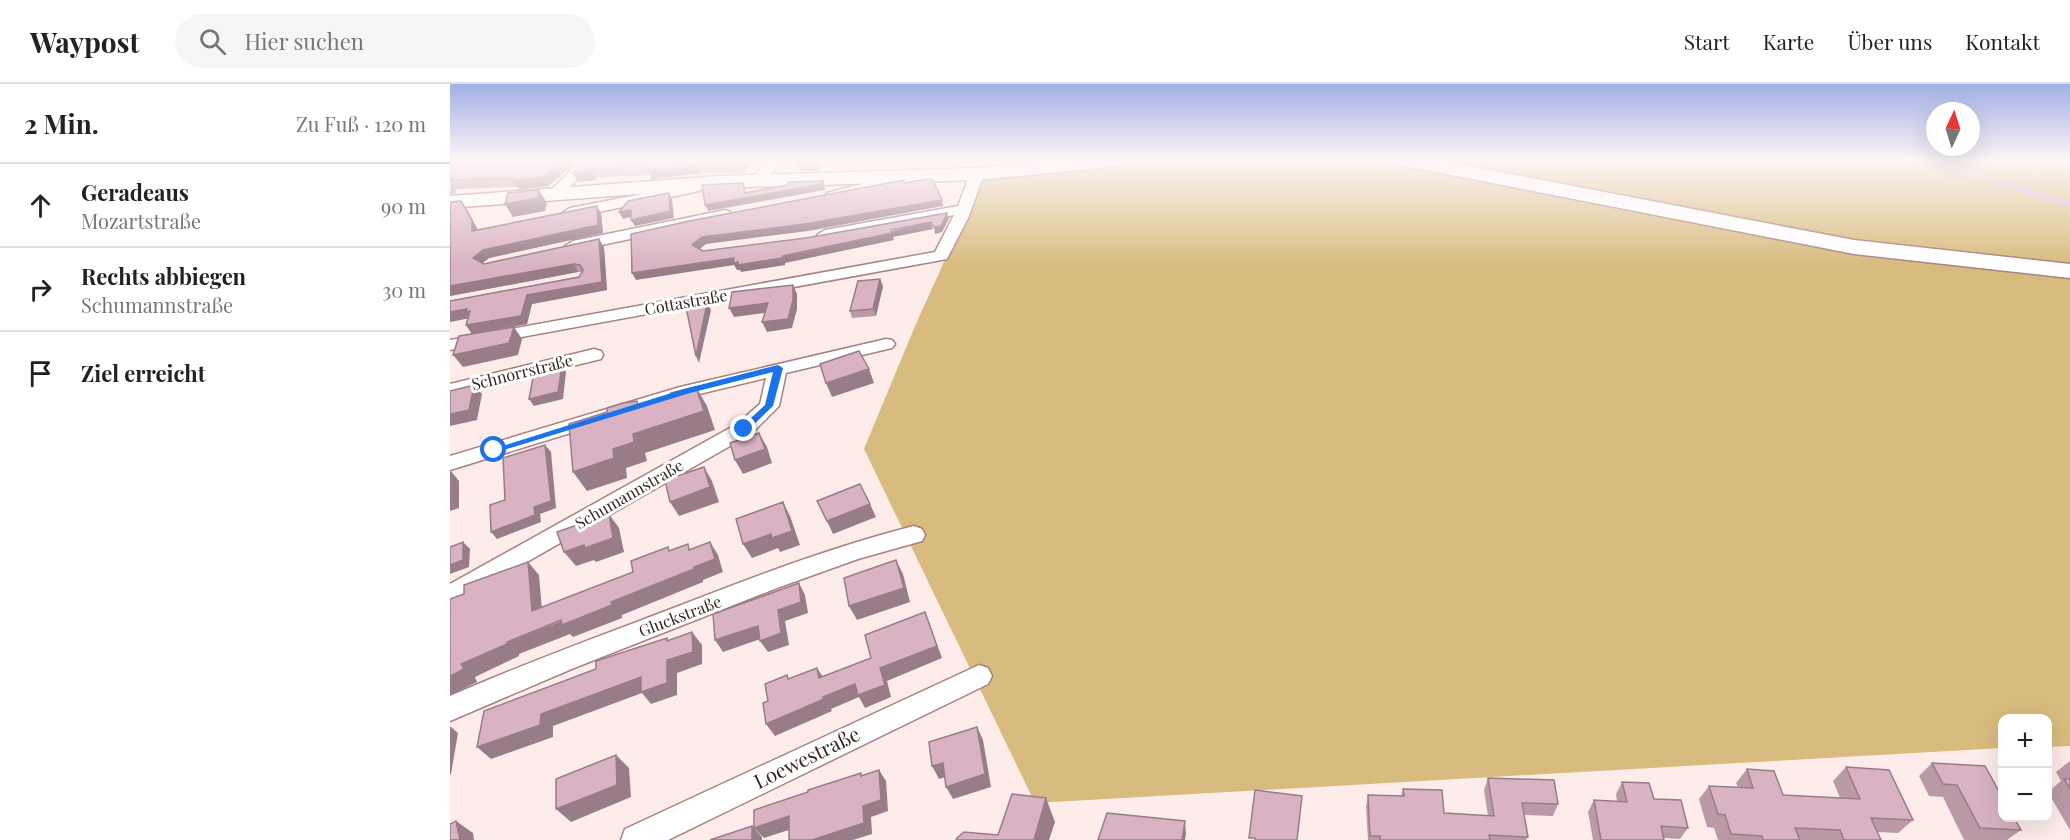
<!DOCTYPE html>
<html lang="de">
<meta charset="utf-8">
<style>
body{margin:0;font-family:"Playfair Display",serif;background:#f6f6f6;color:#222}
.controls{position:absolute;right:18px;bottom:18px;display:grid;overflow:hidden;border-radius:12px;box-shadow:0 6px 24px #0002}
.controls button{width:54px;height:54px;display:grid;place-items:center;padding:0;border:0;border-bottom:2px solid #e0e0e0;background:#fff;color:#222;font:30px sans-serif}
.compass{position:absolute;left:1476px;top:18px;width:54px;height:54px;border-radius:50%;background:#fff;box-shadow:0 6px 24px #0002;rotate:4deg}
.stop{position:absolute;width:18px;height:18px;margin:-14px;border:4px solid #1a73e8;border-radius:50%;background:#fff}
.stop.end{background:#1a73e8;border-color:#fff;box-shadow:0 2px 6px #0008}
.list{margin:0;padding:0;list-style:none}
h2{display:flex;justify-content:space-between;align-items:center;height:78px;margin:0;padding:0 24px;font-size:26px}
h2 small{font-size:20px;font-weight:400;color:#767676}
.list li{display:grid;grid-template-columns:39px 1fr auto;gap:18px;align-items:center;box-sizing:border-box;height:84px;padding:0 24px;border-top:2px solid #e0e0e0}
.list b{display:block;font-size:22px;white-space:nowrap}
.list p{margin:0;font-size:20px;white-space:nowrap;color:#767676}
.list em{font-size:20px;font-style:normal;color:#767676}
.icon{flex:none;width:33px;height:33px;fill:none;stroke:currentColor;stroke-width:2;stroke-linecap:round;stroke-linejoin:round}
.map{position:relative;flex:none;width:1620px;height:756px;overflow:hidden}
header{display:flex;align-items:center;gap:36px;box-sizing:border-box;height:84px;padding:0 30px;background:#fff;border-bottom:2px solid #e0e0e0}
header strong{font-size:28px}
nav{display:flex;gap:33px;margin-inline-start:auto;font-size:21px}
.search{width:420px;height:54px;background:#f6f6f6;display:flex;align-items:center;gap:15px;box-sizing:border-box;padding:0 21px;border-radius:33px;color:#767676;font-size:22px}
main{display:flex}
aside{flex:1;background:#fff}
.map>svg:first-child{display:block}
</style>
<header>
<strong>Waypost</strong>
<div class="search"><svg class="icon" aria-label="search" viewBox="0 0 24 24"><circle cx="10" cy="10" r="6"/><path d="M15 15l6 6"/></svg>Hier suchen</div>
<nav><a>Start</a><a>Karte</a><a>Über uns</a><a>Kontakt</a></nav>
</header>
<main>
<aside>
<h2>2 Min.<small>Zu Fuß · 120 m</small></h2>
<ul class="list">
<li><svg class="icon" aria-label="ahead" viewBox="0 0 24 24"><path d="M12 20V5M6 11l6-6 6 6"/></svg><div><b>Geradeaus</b><p>Mozartstraße</p></div><em>90 m</em></li>
<li><svg class="icon" aria-label="right" viewBox="0 0 24 24"><path d="M7 20v-9h11M14 6l5 5-5 5"/></svg><div><b>Rechts abbiegen</b><p>Schumannstraße</p></div><em>30 m</em></li>
<li><svg class="icon" aria-label="arrive" viewBox="0 0 24 24"><path d="M6 21V4h12l-3 4 3 4H6"/></svg><div><b>Ziel erreicht</b></div></li>
</ul>
</aside>
<div class="map">
<svg width="1620" height="756" viewBox="0 0 1620 756">
<rect width="100%" height="100%" fill="#fdecea"/>
<!-- green -->
<path fill="#d8bb7e" d="M626,76H1620V662L1598,663V634H1552V664L585,719L414,365L465,242L536,85Z"/>
<g fill="none" stroke-linecap="round" stroke-linejoin="round">
<!-- stream -->
<path stroke="#d6a9e3" stroke-width="4.5" d="M1486,76L1549,99L1620,120"/>
<defs>
<g id="street">
<path d="M131,76H146L110,113H100L98,110L100,107Z"/>
<path d="M317,76H332L314,99H304L302,96Z"/>
<path d="M527,86L534,90L519,132L497,175L0,266V256L485,168L504,131L375,156L367,151L375,146L508,122L520,90Z"/>
<path d="M451,90L458,94L456,97L382,116L375,112L377,109Z"/>
<path d="M244,100L251,104L249,107L120,134L112,129L120,124Z"/>
<path d="M275,126L280,128L283,131L280,134L123,167L115,162L123,157Z"/>
<path d="M436,255L442,256L445,260L442,264L336,289L329,322L301,350L0,522V500L287,340L310,320L316,294L241,312L0,386V372L230,303Z"/>
<path d="M144,265L151,267L153,271L151,275L0,312V300Z"/>
<path d="M464,442L472,445L475,451L472,457L408,475L327,504L124,584L0,637V612C73,580 147,553 221,525C301,494 381,463 464,442Z"/>
<path d="M529,581L538,584L542,592L538,600L218,756H171L175,745Z"/>
</g>
<g id="secondary">
<path d="M605,76H679L676,80L669,82L527,96L269,104L0,124V112L269,92L527,84Z"/>
<path d="M934,76H988L1404,156L1620,180V194L1404,170L971,85L937,80Z"/>
</g>
</defs>
<!-- street casing -->
<use href="#street" stroke="#a8817f" stroke-width="3"/>
<!-- secondary casing -->
<use href="#secondary" stroke="#a8817f" stroke-width="3"/>
<!-- street -->
<use href="#street" fill="#fff" fill-rule="evenodd"/>
<!-- secondary -->
<use href="#secondary" fill="#fff" fill-rule="evenodd"/>
</g>
<!-- wall -->
<g fill="#bb9aa8">
<path d="M0,76L99,102L69,105L68,103L5,105L7,109L0,110Z"/>
<path d="M135,76H305L294,89H252L202,95L200,91L147,93L146,96L128,98Z"/>
<path d="M371,76L372,87H351L348,81Z"/>
<path d="M0,118L16,125L27,144V146L151,129L153,149L39,174L32,179L34,180L149,155L154,163L157,206L82,220L77,240L22,250L16,241L18,234L0,238L129,193L132,188H128L0,212Z"/>
<path d="M433,202L426,232L402,234L400,227Z"/>
<path d="M1620,677V746L1598,708L1611,697L1606,688Z"/>
<path d="M1482,679L1571,746L1557,756H1514L1493,713L1479,712L1469,692Z"/>
<path d="M1396,683L1463,736L1448,749L1427,748L1431,756H1268L1264,744L1257,743L1249,715L1259,702L1288,703L1286,699L1297,685L1333,711L1390,714L1383,697Z"/>
<path d="M1038,694L1108,720L1103,732L1074,731L1078,753L1076,756H918L916,723L918,711L951,712L953,705L994,729L1038,732L1034,706Z"/>
<path d="M1172,698L1204,715L1238,744L1230,755L1214,754V756H1143L1138,728L1144,716L1167,717L1166,710Z"/>
</g>
<!-- shaded-wall -->
<g fill="#987d88">
<path d="M113,76H128L99,102L69,105L64,96Z"/>
<path d="M294,76H305L294,89L290,80Z"/>
<path d="M248,81L252,89L202,95L198,86Z"/>
<path d="M142,84L147,93L146,96L128,98L123,89Z"/>
<path d="M373,97L375,106L258,127L255,121L295,109L293,99L297,113Z"/>
<path d="M89,106L97,119L95,127L63,133L55,120Z"/>
<path d="M219,109L222,115L224,134L185,142L181,136Z"/>
<path d="M492,116L493,122L358,147L256,160L246,168L242,161L252,153Z"/>
<path d="M11,117L27,144V155L22,147Z"/>
<path d="M147,122L151,129L153,149L39,174L29,182L23,174L33,166Z"/>
<path d="M181,126L184,132L173,135L169,128Z"/>
<path d="M497,129L499,135L492,148L485,150L484,143Z"/>
<path d="M481,138L483,145L443,153L444,156L335,179V181L291,188L290,186H287L284,181L186,196L182,189L284,174L288,178L333,172Z"/>
<path d="M149,155L154,163L157,206L82,220L77,240L22,250L16,241L77,211L152,198Z"/>
<path d="M124,180L128,188L0,212V202Z"/>
<path d="M430,195L433,202L426,232L423,225Z"/>
<path d="M343,201L347,210V225L342,244L317,248L312,238Z"/>
<path d="M318,219L322,228L284,233L279,224Z"/>
<path d="M257,220L261,226L249,279L246,272Z"/>
<path d="M17,225L20,227V234L0,238V228Z"/>
<path d="M64,243L72,255L68,271L13,283L3,271Z"/>
<path d="M112,281L116,288L113,315L84,322L79,315Z"/>
<path d="M419,285L424,299L382,313L376,299Z"/>
<path d="M24,301L32,310L27,336L0,342V330Z"/>
<path d="M246,303L257,322L265,346L195,369L197,377L176,384L177,394L137,407L123,388L163,365Z"/>
<path d="M309,349L317,363L322,379L293,390L285,376Z"/>
<path d="M95,361L101,368L106,424L90,430L91,438L47,455L41,448L84,423Z"/>
<path d="M254,383L262,397L269,418L229,432L220,418Z"/>
<path d="M0,386L9,397V424L0,427Z"/>
<path d="M333,418L340,432L350,461L330,468L328,464L302,474L293,460Z"/>
<path d="M420,420L426,433L383,450L377,437Z"/>
<path d="M159,430L169,444L174,468L146,478L144,476L126,482L114,468Z"/>
<path d="M13,458L20,465L19,483L0,490V481Z"/>
<path d="M260,458L268,471L273,488L253,496V498L172,531V534L123,553L120,550L69,570V572L25,593L27,598L0,611V592L11,580L57,558L161,518L244,483Z"/>
<path d="M446,476L453,490L460,518L407,536L399,522Z"/>
<path d="M78,478L89,491L93,539L82,527Z"/>
<path d="M349,499L355,511L358,529L335,537L339,561L318,568L310,557L328,526Z"/>
<path d="M475,528L492,574L437,597L441,613L415,624L409,613L381,625L382,627L325,652L316,640L373,613L405,600L430,584Z"/>
<path d="M308,542L316,553L273,568L265,556Z"/>
<path d="M242,548L252,561V580L227,589V611L201,620L192,609L103,642V653L41,675L27,663L91,630L217,576Z"/>
<path d="M367,584L375,596L369,594Z"/>
<path d="M0,642L8,649L1,690L0,691Z"/>
<path d="M527,643L533,656L541,703L503,715L496,703Z"/>
<path d="M166,671L179,684L181,713L121,738L106,725Z"/>
<path d="M493,679L499,692L489,695L482,682Z"/>
<path d="M429,686L436,697L438,727L421,733L422,750L403,756H362L413,722Z"/>
<path d="M596,714L605,738L599,756H584Z"/>
<path d="M339,732L348,743L314,754L304,744Z"/>
<path d="M6,737L23,749L24,756H10Z"/>
<path d="M735,737L736,750L735,756H732Z"/>
<path d="M302,742L312,753V756H302Z"/>
</g>
<!-- building -->
<g fill="#d9b3c3" stroke="#987d88" stroke-width="1.5">
<path d="M0,76H113L94,93L64,96V94L0,96Z"/>
<path d="M135,76H294L290,80L248,81L198,86L201,82L142,84L141,87L123,89Z"/>
<path d="M351,76H369L370,80L348,81Z"/>
<path d="M478,95L483,96L492,116L355,140L252,153L242,161L253,167L356,154L497,129L491,142L484,143L481,138L441,146L442,149L333,172L332,174L288,181V178L283,179L284,174L182,189L181,150L239,137L454,96V99Z"/>
<path d="M373,97V100L255,121L252,101L293,99L295,109L337,101L339,98Z"/>
<path d="M89,106L88,114L55,120L58,109Z"/>
<path d="M219,109L220,127L181,136V126L169,128L178,117Z"/>
<path d="M11,117L22,136V147L147,122L148,141L33,166L23,174L34,180L149,155L152,198L77,211L71,232L16,241L20,227L16,228L17,225L0,228V217L129,193L133,186L130,181L124,180L0,202V118Z"/>
<path d="M430,195L423,225L400,227L408,197Z"/>
<path d="M343,201V216L338,235L312,238L318,219L279,224L282,208Z"/>
<path d="M257,220L246,272L236,223Z"/>
<path d="M64,243L59,259L3,271L9,252Z"/>
<path d="M409,267L419,285L376,299L370,280Z"/>
<path d="M112,281L108,308L79,315L84,288Z"/>
<path d="M24,301L19,326L0,330V307Z"/>
<path d="M246,303L254,327L183,350L184,358L163,365L164,374L123,388L119,340L157,328V324L173,319L187,317L188,322L218,313L221,309Z"/>
<path d="M309,349L315,365L285,376L280,359Z"/>
<path d="M95,361L101,417L84,423L85,431L41,448L40,421L55,416L53,374Z"/>
<path d="M254,383L260,403L220,418L215,396Z"/>
<path d="M410,400L420,420L377,437L367,417Z"/>
<path d="M333,418L342,447L322,454L321,450L293,460L286,435Z"/>
<path d="M159,430L163,454L135,464L134,461L114,468L107,448Z"/>
<path d="M13,458V476L0,481V463Z"/>
<path d="M260,458L265,475L244,483V485L161,518L162,521L112,541L111,536L57,558V560L11,580L14,585L0,592V515L14,510V501L78,478L82,527L183,488L181,477L218,463L219,467L238,460L239,466Z"/>
<path d="M446,476L454,504L399,522L394,494Z"/>
<path d="M349,499L351,518L328,526L331,549L310,557L308,542L265,556L263,530Z"/>
<path d="M475,528L487,562L430,584L435,601L408,611L405,600L373,613L374,615L316,640L313,619L318,617L315,600L337,591L338,595L367,584L369,594L421,574L415,551Z"/>
<path d="M242,548L243,568L217,576V599L191,608V593L91,630L90,641L27,663L34,627L146,585V577L217,554V557Z"/>
<path d="M527,643L535,690L496,703L493,679L482,682L479,658Z"/>
<path d="M166,671L167,701L106,725V695Z"/>
<path d="M1482,679L1535,682L1552,713V734H1564L1571,746L1530,744L1507,701L1493,700Z"/>
<path d="M1396,683L1439,686L1463,736L1421,734L1431,756H1394L1390,746L1345,744L1350,756H1313L1312,752L1281,750L1275,731L1268,730L1259,702L1303,704L1297,685L1324,687L1333,711L1410,715Z"/>
<path d="M429,686L431,716L413,722L414,739L362,756H339V732L304,744V726L358,708V706L411,689V692Z"/>
<path d="M1038,694L1104,696L1108,720L1072,719L1078,753L1039,751L1040,756H930V752H920L918,711L954,712L953,705L992,706L994,729L1044,732Z"/>
<path d="M1614,695H1620V705Z"/>
<path d="M1172,698L1199,699L1204,715L1231,716L1238,744L1211,742L1214,756H1151L1144,716L1177,718Z"/>
<path d="M805,706L852,712L847,756H805V754H799Z"/>
<path d="M562,710L596,714L584,756H506L507,754L514,748L548,751Z"/>
<path d="M657,729L735,737L732,756H648Z"/>
<path d="M6,737L10,756H0V740Z"/>
<path d="M302,742V756H260Z"/>
</g>
<!-- sky -->
<linearGradient id="sky" x2="0" y2="1"><stop stop-color="#a1b0e6"/><stop offset="0.42" stop-color="#fef6f6"/><stop offset="1" stop-color="#fef6f6" stop-opacity="0"/></linearGradient>
<rect width="1620" height="182" fill="url(#sky)"/>
<!-- route -->
<path fill="#1a73e8" d="M328,281L333,284L323,322L297,347L289,345L315,321L323,288L240,309L44,369L40,366L234,305Z"/>
<g text-anchor="middle" stroke-width="6" stroke-linejoin="round" paint-order="stroke">
<!-- street labels -->
<g font-size="16" fill="#332323" stroke="#fff">
<text transform="translate(236 218) rotate(-10)" y="6">Cottastraße</text>
<text transform="translate(72 288) rotate(-14)" y="6">Schnorrstraße</text>
<text transform="translate(179 410) rotate(-30)" y="6">Schumannstraße</text>
<text transform="translate(230 532) rotate(-21)" y="6">Gluckstraße</text>
</g>
<!-- near-street labels -->
<g font-size="20" fill="#332323" stroke="#fff">
<text transform="translate(357 674) rotate(-26)" y="7">Loewestraße</text>
</g>
</g>
</svg>
<div class="controls">
<button>+</button>
<button>−</button>
</div>
<svg class="compass" viewBox="-18 -18 36 36"><path d="M0-13l5 13h-10z" fill="#e53935"/><path d="M0 13l5-13h-10z" fill="#767676"/></svg>
<div class="stop" style="left:44px;top:366px"></div>
<div class="stop end" style="left:294px;top:345px"></div>
</div>
</main>
